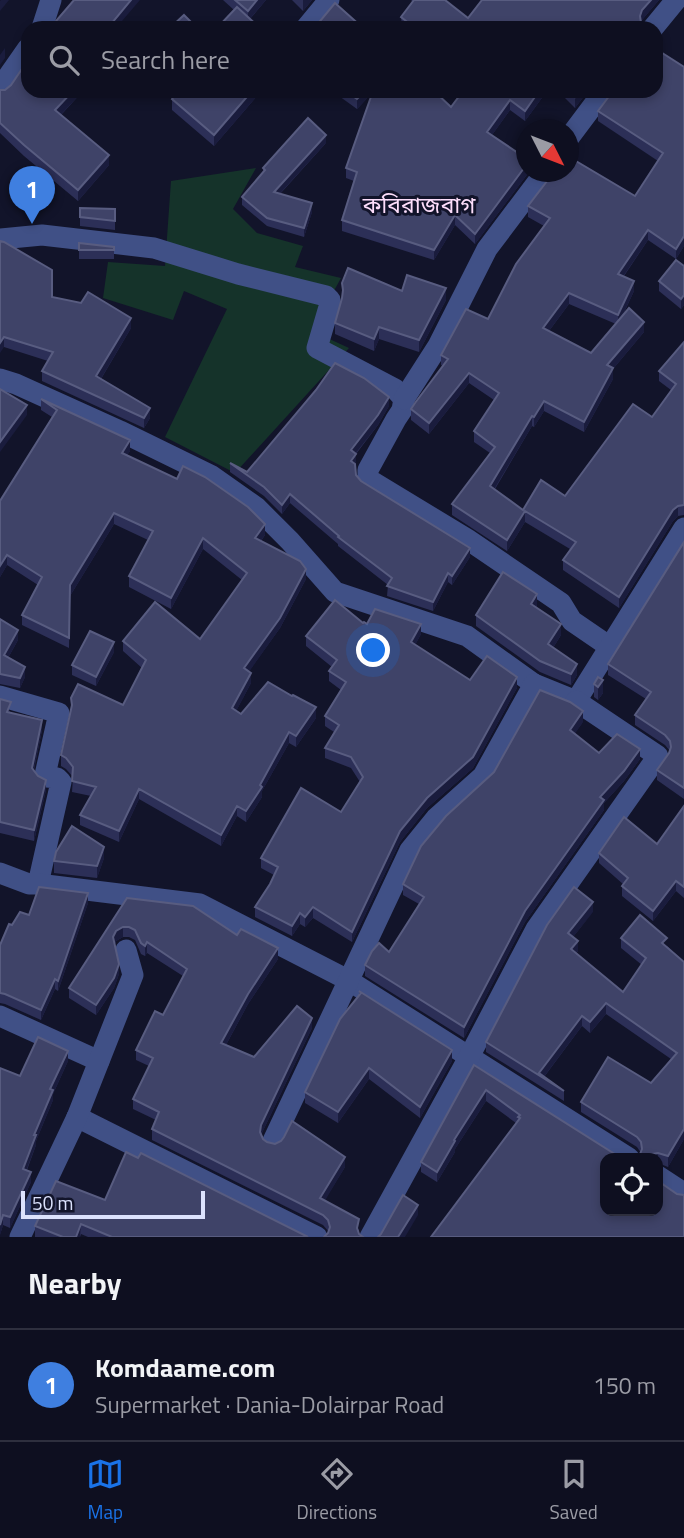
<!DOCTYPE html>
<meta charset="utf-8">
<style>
body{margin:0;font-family:"Titillium Web","Noto Sans Bengali",sans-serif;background:#171829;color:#f1f3f6}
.controls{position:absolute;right:21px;bottom:21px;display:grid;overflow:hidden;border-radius:14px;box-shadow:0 4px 10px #0003}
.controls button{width:63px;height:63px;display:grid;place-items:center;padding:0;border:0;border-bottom:2px solid #2e2f3e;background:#0e0f20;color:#f1f3f6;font:35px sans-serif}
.compass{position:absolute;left:516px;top:119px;width:63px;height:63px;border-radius:50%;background:#0e0f20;box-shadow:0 4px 10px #0003;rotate:132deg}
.scale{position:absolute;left:21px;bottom:18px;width:184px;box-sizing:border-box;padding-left:7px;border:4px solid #dce2fd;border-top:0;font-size:19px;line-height:24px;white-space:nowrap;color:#dce2fd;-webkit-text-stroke:5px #12142a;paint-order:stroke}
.you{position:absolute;left:374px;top:651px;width:24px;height:24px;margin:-18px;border:5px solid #fff;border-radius:50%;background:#1a73e8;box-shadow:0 0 0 10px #1a73e833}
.badge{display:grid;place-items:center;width:46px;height:46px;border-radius:50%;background:#1a73e8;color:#fff;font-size:23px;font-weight:700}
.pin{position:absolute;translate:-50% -58px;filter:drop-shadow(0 2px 4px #0008)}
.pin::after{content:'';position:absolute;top:37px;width:24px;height:21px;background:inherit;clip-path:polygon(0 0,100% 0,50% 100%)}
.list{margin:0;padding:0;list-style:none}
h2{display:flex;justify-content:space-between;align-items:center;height:91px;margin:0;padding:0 28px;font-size:30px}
h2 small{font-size:23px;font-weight:400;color:#9b9ca5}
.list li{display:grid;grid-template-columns:46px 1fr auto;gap:21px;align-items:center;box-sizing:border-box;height:112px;padding:0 28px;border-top:2px solid #2e2f3e}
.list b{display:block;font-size:26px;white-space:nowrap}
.list p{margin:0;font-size:23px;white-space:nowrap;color:#9b9ca5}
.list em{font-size:23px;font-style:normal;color:#9b9ca5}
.icon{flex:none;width:38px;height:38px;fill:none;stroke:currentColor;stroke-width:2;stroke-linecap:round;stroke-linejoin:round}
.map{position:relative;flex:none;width:684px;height:1237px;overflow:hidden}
.search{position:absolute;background:#0e0f20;box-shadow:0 4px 10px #0003;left:21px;right:21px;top:21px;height:77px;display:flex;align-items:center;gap:18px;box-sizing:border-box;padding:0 24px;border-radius:21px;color:#9b9ca5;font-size:26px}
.sheet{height:203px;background:#0e0f20}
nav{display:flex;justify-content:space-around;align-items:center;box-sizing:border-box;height:98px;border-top:2px solid #2e2f3e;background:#0e0f20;font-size:19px;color:#9b9ca5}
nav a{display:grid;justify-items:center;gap:4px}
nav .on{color:#1a73e8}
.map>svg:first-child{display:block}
</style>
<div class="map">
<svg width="684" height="1237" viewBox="0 0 684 1237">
<rect width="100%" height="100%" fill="#12142a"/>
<!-- green -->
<path fill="#15332a" d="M256,168L233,209L257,233L303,246L295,267L341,278L312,331L349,348L235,473L165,437L227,309L184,291L173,320L103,298L108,262L165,266L171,181Z"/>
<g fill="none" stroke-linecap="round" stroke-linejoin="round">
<!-- minor -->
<g stroke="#405086" stroke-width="21">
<path d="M42,28L51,0"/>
<path d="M306,28L329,0"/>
<path d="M653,28L676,0"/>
<path d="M0,88L28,48"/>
<path d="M568,139L604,91"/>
<path d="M0,239L42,235L154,248L238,274L326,296L330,300L329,307L317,348L395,389L404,399L402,410L396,419L368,470V479L467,539L561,603L572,621L610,647"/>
<path d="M0,379L16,384L120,431L212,476L256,507L290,541L335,592L467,636L534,684"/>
<path d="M404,399L438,346L487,249L545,172"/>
<path d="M0,696L59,713L45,775L47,777L57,778L61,782L38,884"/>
<path d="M0,873L29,884H38L200,904L348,980L629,1158"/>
<path d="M0,1016L99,1061"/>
<path d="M77,1117L317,1237"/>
<path d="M273,1141L410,850L436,818L483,776L534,684L576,701L684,528"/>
<path d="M658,1176L684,1193"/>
<path d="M20,1237L77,1117L133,975L126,950"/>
<path d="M370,1237L469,1057L536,929L658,756L576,701"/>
</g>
</g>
<!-- wall -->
<g fill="#2c2f57" fill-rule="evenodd">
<path d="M223,0H266L250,19L234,10Z"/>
<path d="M292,0H312L303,11Z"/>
<path d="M411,0H445L468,18L482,0H659L642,20L641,23L645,28H402L401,17L413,2Z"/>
<path d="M684,67V246L676,259L648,240L624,276L634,291L622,317L644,332L613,369V379L584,432L544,411L534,427L532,426L495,489L523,510L565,496L652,417L671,390L659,381V371L684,342V515L678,516L673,521L619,608L563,570V560L570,549L525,522L507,551L452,515V504L490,453L474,442V431L494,400L469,383L429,434L411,420V409L443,366L441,365V355L488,319L544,226L528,217V206L635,196L658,161L598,121V111ZM569,304L616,324L591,353L549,331Z"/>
<path d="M0,90L83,91L61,115L109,165L78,201L24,156L0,133Z"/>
<path d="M167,91H257V96L214,146L172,110V99L173,97Z"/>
<path d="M332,91H434L451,107L547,91L525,121L510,110L492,135L527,172H529L475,244L455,225L434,260L342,231V220L354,181L346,178V168L372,93L357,109Z"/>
<path d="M558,91H588L575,108Z"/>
<path d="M326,143L280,194L312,212L304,237L267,226L242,205V197L263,172V168Z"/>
<path d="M80,208L115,209V230L80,226Z"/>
<path d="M0,241L52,297L131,328L101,379L150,418L144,428L42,381V371L48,361L4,347Z"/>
<path d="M79,243L114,247V259H79Z"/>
<path d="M684,266V305L681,309L659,291V281Z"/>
<path d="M342,283L402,291L446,300L419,352L379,339L374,351L335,334V323L342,297Z"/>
<path d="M41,399L130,451L127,455L265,535L261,541L306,579L280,628L249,671L251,683L236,711L241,714L316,718L296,747L289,743L262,791V797L246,822L237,816L221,846L139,799L119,842L80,825V815L91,796L72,792L73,777L66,769L61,766V755L123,705L142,668L123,651V641L200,639L242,580L203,549L171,609L129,587V576L148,540L114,524L70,596L69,648L22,625V615L38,585L7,565L0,577V501L52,417L41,410Z"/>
<path d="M389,406L378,425L356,454V463L355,465L356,475L361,481L470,557L452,585L448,582L433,611L387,596L388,585L338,546V544L290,503L282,514L264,496L230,472V463L247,472Z"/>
<path d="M684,542V799L657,780V770L670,751L665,745L635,725V715L646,699L608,675V664Z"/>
<path d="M537,605L536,608L561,635L553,648L577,675L571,685L540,672L476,626V615Z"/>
<path d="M0,619L18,640L8,658L25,677L20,688L0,684Z"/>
<path d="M363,623L421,634L415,645L470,680L517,688L473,768L427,808L400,842L352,942L313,918L305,927L300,924L292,936L255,917V907L270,884L274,875L261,868V858L341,812L360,782L351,768L325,758V748L334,732L325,726V716L341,690L329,681V671L332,667L306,646V636Z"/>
<path d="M114,652L96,686L72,675V665Z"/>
<path d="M598,677L603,693L598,700L594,697V684Z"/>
<path d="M0,699L11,713L42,730L34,770L46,790L34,841L0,833Z"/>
<path d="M583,722L574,734L599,753L640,759L624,781L604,803V810L525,922L464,1038L365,976V965L389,952L419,904L403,895V884Z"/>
<path d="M684,806V898L676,891L653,921L622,896V886L623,884L599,863V853L657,844Z"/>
<path d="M104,858L97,878L54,873V861Z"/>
<path d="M127,898L237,935L278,959L248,1004L226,1045L254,1057L312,1028L261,1135L263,1139L267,1142L345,1167L324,1201L359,1230V1234L329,1232L323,1225L152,1140V1129L156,1120L133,1109V1099L149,1066L136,1060V1050L163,1015L183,976L147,953L145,956L141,954L135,940L129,937H123L116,941L115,944L119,974L114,988L96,1015L69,998V988Z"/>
<path d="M88,903L58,991L55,989L41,1020L5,1004L0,1003V945L12,925L29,915Z"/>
<path d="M593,912L573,937L578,951L576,953L623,992L642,965L621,948V938L667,946L684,962V1139L668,1167L658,1163V1158L640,1154L641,1153L637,1147L581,1112V1102L651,1083L671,1059L606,1014L590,1033L582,1026L544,1077L564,1091V1101L486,1052V1042Z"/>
<path d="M359,991L452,1061L420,1118L369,1079L338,1123L305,1103V1092L359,996Z"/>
<path d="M68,1061L53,1094V1100L36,1141V1145L27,1170L31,1182L10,1228L3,1225L0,1235L20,1076Z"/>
<path d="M474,1065L684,1237L516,1123L486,1101L455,1149V1152L437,1182L421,1172V1162Z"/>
<path d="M105,1200L308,1237H88L81,1234L80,1237H35V1226Z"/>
</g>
<!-- shaded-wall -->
<g fill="#1a1c3d">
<path d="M1,0H9L0,11V1Z"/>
<path d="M131,0H140L116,28L111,24Z"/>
<path d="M257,0H266L248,21V11Z"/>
<path d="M303,0H312L303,11Z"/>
<path d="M651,0H659L642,20L640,27V16L642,10Z"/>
<path d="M5,48V58L0,65V55Z"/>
<path d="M73,91H83L55,121V110Z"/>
<path d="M252,91H257V96L214,146V135Z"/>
<path d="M365,91H374L357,109V99Z"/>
<path d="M539,91H547L525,121V111Z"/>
<path d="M580,91H588L575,108V97Z"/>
<path d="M510,100V110L487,142V132Z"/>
<path d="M326,135V143L274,200V192Z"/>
<path d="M109,155V165L78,201V190Z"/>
<path d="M527,164V172H529L475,244V234Z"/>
<path d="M312,203V212L304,237V228Z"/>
<path d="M455,215V225L434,260V250Z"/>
<path d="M648,230V240L618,284V274Z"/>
<path d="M684,236V246L676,259V249Z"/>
<path d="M634,281V291L618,325V315Z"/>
<path d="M446,288V300L419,352V340Z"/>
<path d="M569,293V304L543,339V328Z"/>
<path d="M684,295V305L681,309V299Z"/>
<path d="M131,318V328L96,387V376Z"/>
<path d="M644,322V332L613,369V379L584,432V422L607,365Z"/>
<path d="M379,327V339L374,351V339Z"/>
<path d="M4,337V347L0,353V343Z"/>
<path d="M469,373V383L429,434V423Z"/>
<path d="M389,397V406L378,425L351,459V450Z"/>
<path d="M544,401V411L534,427V417Z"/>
<path d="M27,405V415L0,452V442Z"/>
<path d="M150,408V418L144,428V418Z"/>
<path d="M532,416V426L490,496V486Z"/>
<path d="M130,440V451L122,464V453Z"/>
<path d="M356,454V463L351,470V461Z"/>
<path d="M290,494V503L282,514V505Z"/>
<path d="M678,506V516L673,521L619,608V597L673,510Z"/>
<path d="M525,511V522L507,551V540Z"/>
<path d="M114,513V524L70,596L69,648L70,585Z"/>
<path d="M265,524V535L255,548V538Z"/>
<path d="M203,538V549L171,609V598Z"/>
<path d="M470,548V557L452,585V576Z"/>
<path d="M7,555V565L0,577V566Z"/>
<path d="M306,569V579L280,628L244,679V668Z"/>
<path d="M448,573V582L433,611V602Z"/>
<path d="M537,594V605L531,616V604Z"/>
<path d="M421,624V634L411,653V642Z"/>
<path d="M561,624V635L548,656V644Z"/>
<path d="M18,630V640L4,665V655Z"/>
<path d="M114,642V652L96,686V677Z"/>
<path d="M577,664V675L571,685V674Z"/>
<path d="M25,667V677L20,688V678Z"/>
<path d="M251,673V683L232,719V708Z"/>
<path d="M517,677V688L473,768L427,808L400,842L352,942V932L400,831Z"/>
<path d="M603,680V693L598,700V687Z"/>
<path d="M316,707V718L296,747V736Z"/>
<path d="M583,711V722L570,741V730Z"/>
<path d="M42,720V730L32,778V768Z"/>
<path d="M289,732V743L262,791V797L246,822V811Z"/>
<path d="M640,749V759L624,781L604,803V810L525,922L464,1038V1027L525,911L600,797Z"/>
<path d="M46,780V790L34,841V830Z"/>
<path d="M139,789V799L119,842V831Z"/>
<path d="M237,806V816L221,846V835Z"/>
<path d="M104,847V858L97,878V866Z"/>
<path d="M676,881V891L653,921V911Z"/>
<path d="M88,893V903L58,991V981Z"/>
<path d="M593,902V912L568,943V933Z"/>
<path d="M313,907V918L305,927V917Z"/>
<path d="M300,913V924L292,936V926Z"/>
<path d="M123,927V937L116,941L113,947V937L116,931Z"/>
<path d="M578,941V951L571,960V949Z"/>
<path d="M147,942V953L145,956V946Z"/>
<path d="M278,948V959L248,1004L221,1054V1043L248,994Z"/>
<path d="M119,964V974L114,988L96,1015V1005Z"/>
<path d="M55,979V989L41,1020V1010Z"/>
<path d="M606,1003V1014L590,1033V1022Z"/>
<path d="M582,1016V1026L543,1078L539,1073Z"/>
<path d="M312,1018V1028L261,1135L260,1132L261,1125Z"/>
<path d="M452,1050V1061L420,1118V1107Z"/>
<path d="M68,1051V1061L53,1094V1100L36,1141V1145L23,1179V1169L50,1089Z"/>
<path d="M369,1068V1079L338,1123V1112Z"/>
<path d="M486,1090V1101L455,1149V1152L437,1182V1172L454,1140Z"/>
<path d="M684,1129V1139L668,1167V1156Z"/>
<path d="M658,1153V1163V1158H647L652,1154Z"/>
<path d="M345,1157V1167L320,1209V1198Z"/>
<path d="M31,1172V1182L10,1228V1217Z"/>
<path d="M418,1205V1215L405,1237H398Z"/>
<path d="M3,1215V1225L0,1235V1225Z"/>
<path d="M81,1224L80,1237H76Z"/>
</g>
<!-- building -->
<g fill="#3f4368" stroke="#585c80" stroke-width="2">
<path d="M74,0H131L111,24L116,28H50Z"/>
<path d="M235,0H257L248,11Z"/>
<path d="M414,0H445L468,18L482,0H651L642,10L640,16L641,23L645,28H415L401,17Z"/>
<path d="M335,3L363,28H313L316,26Z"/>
<path d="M237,7L260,28H217Z"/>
<path d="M184,15L197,28H170Z"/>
<path d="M656,49L684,67V236L676,249L648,230L618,274L634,281L618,315L569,293L543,328L591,353L629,308L644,322L607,365L613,368L584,422L544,401L534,417L532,416L490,486L523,510L541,480L565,496L633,404L652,417L676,384L659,371L684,342V505L678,506L673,510L619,597L563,560L576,542L525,511L507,540L452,504L495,447L474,431L499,393L469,373L429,423L411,409L415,403L448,359L441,355L466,309L488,319L516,264L550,218L528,206L554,172H569V157L635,196L663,153L598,111L613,91H656Z"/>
<path d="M28,60V91H73L55,110L109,155L78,190L24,145L0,123V90H5L11,85Z"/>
<path d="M178,91H252L214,135L172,99Z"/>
<path d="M346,91H365L357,99Z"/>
<path d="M373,91H434L451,107L463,91H539L525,111L510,100L487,132L527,159V164L475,234L455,215L434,250L342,220L357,172L346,168Z"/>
<path d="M569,91H580L575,97Z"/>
<path d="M308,118L326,135L274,192L312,203L304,228L267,218L242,197L265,170L263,168Z"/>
<path d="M80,208L115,209V221L80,217Z"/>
<path d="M0,241L4,242L52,270V297L81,303L88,292L131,318L96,376L150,408L144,418L42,371L53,352L4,337L0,343Z"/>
<path d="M79,243L114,247V250H79Z"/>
<path d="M676,260L684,266V295L681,299L659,281Z"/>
<path d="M348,268L402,291L407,275L446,288L419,340L379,327L374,339L335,323L342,298L343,290L342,283Z"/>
<path d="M335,363L364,378L389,397L378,415L351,450L356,454L351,461L355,464L356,475L361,481L470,548L452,576L448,573L433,602L387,586L392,578L338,537L339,536L290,494L282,505L264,487L230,463L247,472L316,390Z"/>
<path d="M0,389L27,405L0,442Z"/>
<path d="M41,399L130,440L122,453L177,479L183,466L205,477L248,507L265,524L255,538L300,561L306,569L280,618L244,668L251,673L232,708L241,714L268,682L292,696L293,695L316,707L296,736L289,732L260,785L262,787L246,811L237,806L221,835L139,789L119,831L80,815L96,787L72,781L73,767L66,758L61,755L72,705L71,698L78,684L123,705L146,660L123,641L155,602L200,639L247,573L203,538L171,598L129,576L153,531L114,513L70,585L69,638L22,615L42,577L7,555L0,566V501L57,410Z"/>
<path d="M684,542V788L657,770L669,753L671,747L670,741L665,735L635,715L651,692L608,664Z"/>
<path d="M503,572L537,594L531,604L561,624L548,644L577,664L571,674L540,661L476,615Z"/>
<path d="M335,600L363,623L364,622L367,624L375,609L421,624L411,642L470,680L487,656L517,677L473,757L427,798L400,831L352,932L313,907L305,917L300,913L292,926L255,907L270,884L278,867L261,858L301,788L341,812L363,777L351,757L325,748L339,725L325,716L346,682L329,671L337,660L306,636Z"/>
<path d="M0,619L18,630L4,655L25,667L20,678L0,674Z"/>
<path d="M90,631L114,642L96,677L72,665Z"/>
<path d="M598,677L603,680L598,687L594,684Z"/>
<path d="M540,690L570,702L583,711L570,730L599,753L617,734L640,749L624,771L600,797L604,800L525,911L464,1027L365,965L372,951L379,943L389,952L424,897L403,884L421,846L446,816L494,772Z"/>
<path d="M0,699L11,702L7,712L42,720L32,768L38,776L46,780L34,830L0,822Z"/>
<path d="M684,806V887L676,881L653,911L622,886L628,878L599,853L624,817L657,844Z"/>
<path d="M72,826L104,847L97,866L54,861L56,852Z"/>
<path d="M39,887L88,893L58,981L55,979L41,1010L5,994L0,993V945L9,924L12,925L20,912L29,915Z"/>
<path d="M574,887L593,902L568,933L578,941L571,949L623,992L646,958L621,938L640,915L667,938L662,943L684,962V1129L668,1156L658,1153L652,1154L647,1158H636L640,1154L642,1149L641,1142L637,1137L581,1102L608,1057L651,1083L677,1053L606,1003L590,1022L582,1016L539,1073L564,1091L486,1042L547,925Z"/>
<path d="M127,898L193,906L237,935L241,929L278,948L248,994L221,1043L254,1057L297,1006L312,1018L261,1125L260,1132L263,1139L267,1142L275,1144L281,1141L284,1137L292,1121L345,1157L320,1198L359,1219L357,1228L359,1234L363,1237H324L328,1233L330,1227L328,1220L323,1215L152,1129L159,1112L133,1099L153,1058L136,1050L155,1011L163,1015L187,969L147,942L145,946L141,943L135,930L129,927H123L116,931L113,937L119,964L114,978L96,1005L69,988Z"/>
<path d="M359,991L452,1050L420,1107L369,1068L338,1112L305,1092L340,1019L361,993Z"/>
<path d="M38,1037L68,1051L50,1089L53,1090L34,1135H36L23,1169L31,1172L10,1217L3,1215L0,1225V1068L20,1076Z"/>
<path d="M474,1065L621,1158H605V1211H658V1181L677,1194L684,1195V1237H431L520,1118L518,1117L520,1115L486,1090L454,1140L455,1141L437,1172L421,1162Z"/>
<path d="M126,1152L138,1158L141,1153L308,1237H112L81,1224L76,1237H63L35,1226L56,1181L105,1200Z"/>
<path d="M403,1195L418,1205L398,1237H378L381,1234Z"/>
</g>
<g text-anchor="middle" stroke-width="6" stroke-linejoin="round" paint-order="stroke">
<!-- quarter labels -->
<g font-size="23" fill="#fddefb" stroke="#12142a">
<text x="419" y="213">কবিরাজবাগ</text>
</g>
</g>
</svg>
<div class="controls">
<button><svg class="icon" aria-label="locate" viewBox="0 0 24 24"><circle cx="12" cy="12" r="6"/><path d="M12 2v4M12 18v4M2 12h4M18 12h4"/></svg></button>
</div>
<svg class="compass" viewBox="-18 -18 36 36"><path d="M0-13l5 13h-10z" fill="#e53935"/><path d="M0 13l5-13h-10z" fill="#9b9ca5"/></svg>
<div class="scale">50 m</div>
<div class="you"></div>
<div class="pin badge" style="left:32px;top:224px;background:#3f7fe0">1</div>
<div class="search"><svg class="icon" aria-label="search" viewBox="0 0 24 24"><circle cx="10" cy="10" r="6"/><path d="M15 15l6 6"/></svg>Search here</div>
</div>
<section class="sheet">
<h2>Nearby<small></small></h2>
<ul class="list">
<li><span class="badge" style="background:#3f7fe0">1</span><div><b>Komdaame.com</b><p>Supermarket · Dania-Dolairpar Road</p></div><em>150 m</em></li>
</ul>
</section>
<nav>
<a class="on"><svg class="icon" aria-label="map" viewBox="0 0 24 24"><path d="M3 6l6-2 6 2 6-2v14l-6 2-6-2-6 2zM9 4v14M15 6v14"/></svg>Map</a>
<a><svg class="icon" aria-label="directions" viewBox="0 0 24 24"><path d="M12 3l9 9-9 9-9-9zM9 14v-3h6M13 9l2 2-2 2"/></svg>Directions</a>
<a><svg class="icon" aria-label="saved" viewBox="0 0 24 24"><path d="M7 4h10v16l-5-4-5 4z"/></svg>Saved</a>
</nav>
